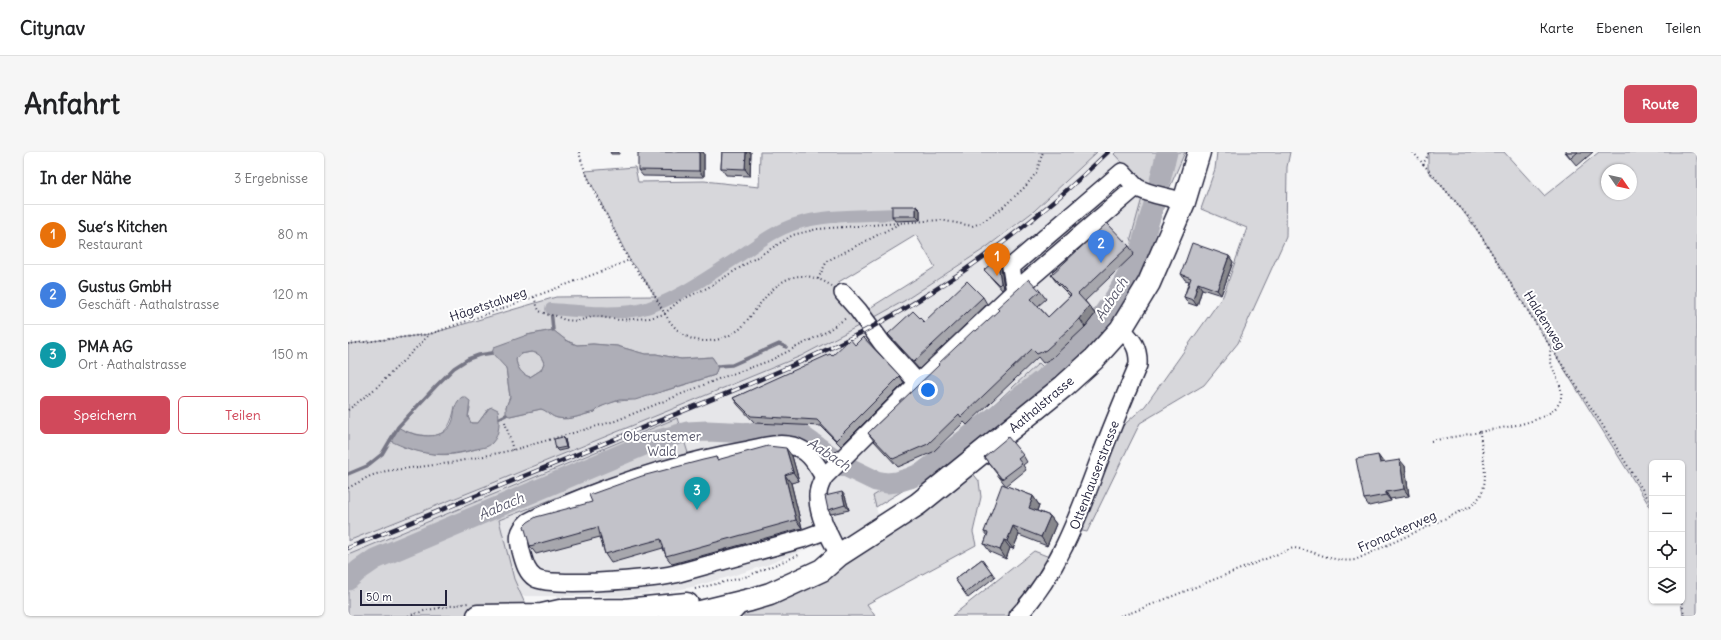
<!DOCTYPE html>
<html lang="de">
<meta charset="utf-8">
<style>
body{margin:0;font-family:Delius,sans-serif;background:#f6f6f6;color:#202124}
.controls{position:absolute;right:12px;bottom:12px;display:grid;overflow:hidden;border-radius:6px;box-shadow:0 1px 3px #0004}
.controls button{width:36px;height:36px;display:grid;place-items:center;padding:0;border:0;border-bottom:1px solid #e0e0e0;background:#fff;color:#202124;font:20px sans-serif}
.compass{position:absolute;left:1253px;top:12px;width:36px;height:36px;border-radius:50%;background:#fff;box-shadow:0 1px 3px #0004;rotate:124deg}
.scale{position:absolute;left:12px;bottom:10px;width:87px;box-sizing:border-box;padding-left:4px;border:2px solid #22223b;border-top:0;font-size:11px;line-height:14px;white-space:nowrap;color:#22223b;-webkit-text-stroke:3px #fff;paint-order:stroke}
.you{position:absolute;left:580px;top:238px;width:14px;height:14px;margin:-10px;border:3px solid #fff;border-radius:50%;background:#1a73e8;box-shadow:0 0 0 6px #1a73e833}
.badge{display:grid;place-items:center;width:26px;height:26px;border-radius:50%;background:#d1495b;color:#fff;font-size:13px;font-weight:700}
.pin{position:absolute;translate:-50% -33px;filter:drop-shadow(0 1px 2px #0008)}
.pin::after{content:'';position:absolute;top:21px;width:14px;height:12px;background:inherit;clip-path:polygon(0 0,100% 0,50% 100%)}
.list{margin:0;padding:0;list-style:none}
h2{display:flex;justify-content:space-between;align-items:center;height:52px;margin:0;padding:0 16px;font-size:17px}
h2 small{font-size:13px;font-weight:400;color:#757577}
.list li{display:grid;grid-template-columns:26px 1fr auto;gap:12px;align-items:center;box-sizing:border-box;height:60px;padding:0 16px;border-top:1px solid #e0e0e0}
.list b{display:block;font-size:15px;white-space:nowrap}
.list p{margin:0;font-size:13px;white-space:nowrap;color:#757577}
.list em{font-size:13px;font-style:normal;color:#757577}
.actions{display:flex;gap:8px;padding:12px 16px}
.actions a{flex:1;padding:9px 0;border:1px solid #d1495b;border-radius:6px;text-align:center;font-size:14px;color:#d1495b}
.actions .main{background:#d1495b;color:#fff}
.icon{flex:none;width:22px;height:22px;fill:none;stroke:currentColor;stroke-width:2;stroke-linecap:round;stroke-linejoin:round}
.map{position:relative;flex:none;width:1349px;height:464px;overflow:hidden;border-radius:6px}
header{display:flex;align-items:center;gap:24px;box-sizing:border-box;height:56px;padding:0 20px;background:#fff;border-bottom:1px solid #e0e0e0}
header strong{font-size:19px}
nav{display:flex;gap:22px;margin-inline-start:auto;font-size:14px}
.intro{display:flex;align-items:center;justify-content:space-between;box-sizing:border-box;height:96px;padding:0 24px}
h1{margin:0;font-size:28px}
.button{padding:10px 18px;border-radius:6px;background:#d1495b;color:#fff;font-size:14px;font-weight:700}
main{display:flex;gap:24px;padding:0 24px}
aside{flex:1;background:#fff;border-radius:6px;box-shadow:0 1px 3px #0004}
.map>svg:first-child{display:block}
</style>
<header>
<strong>Citynav</strong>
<nav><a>Karte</a><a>Ebenen</a><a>Teilen</a></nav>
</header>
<div class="intro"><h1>Anfahrt</h1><a class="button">Route</a></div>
<main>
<aside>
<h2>In der Nähe<small>3 Ergebnisse</small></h2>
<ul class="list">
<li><span class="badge" style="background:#e8710a">1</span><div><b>Sue‘s Kitchen</b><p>Restaurant</p></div><em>80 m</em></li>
<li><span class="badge" style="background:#3f7fe0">2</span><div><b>Gustus GmbH</b><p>Geschäft · Aathalstrasse</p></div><em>120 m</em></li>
<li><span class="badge" style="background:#0f9aa8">3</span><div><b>PMA AG</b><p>Ort · Aathalstrasse</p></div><em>150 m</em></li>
</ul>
<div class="actions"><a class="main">Speichern</a><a>Teilen</a></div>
</aside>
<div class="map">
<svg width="1349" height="464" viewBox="0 0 1349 464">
<rect width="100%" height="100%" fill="#f6f6f7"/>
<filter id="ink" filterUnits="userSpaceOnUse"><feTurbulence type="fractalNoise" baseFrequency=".025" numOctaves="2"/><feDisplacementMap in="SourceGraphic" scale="8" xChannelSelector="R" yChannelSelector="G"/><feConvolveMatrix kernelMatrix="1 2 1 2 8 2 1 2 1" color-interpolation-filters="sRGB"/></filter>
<g filter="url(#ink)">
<!-- built -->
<path fill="#e6e6e9" d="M749,0H768L767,2L797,35L783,86L790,104L746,170L696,217L691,211L589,305L525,344L534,377L502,397L468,393L419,413L384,424L344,435L317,440L275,444H173L166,427L151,368L251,329L340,302L0,403V389L145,331L453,204L556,149L610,115L660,80L686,59Z"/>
<!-- green -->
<g fill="#d7d7db" stroke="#7c7c8b" fill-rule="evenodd">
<path d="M412,0H749L686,59L636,97L556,149L518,170L453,204L145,331L0,389V192L82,182L208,145L307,144L292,120L281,107L237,19L287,15L290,30L356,29L411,35ZM568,83L587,115L517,159L489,131ZM205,178L219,189L229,193L245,192L269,194L297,202H308L333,207L364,205L370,214L367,223C344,231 319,238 296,245C279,251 261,245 247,260C235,262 223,269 210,266C203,265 200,259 193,257L162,264L158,255L162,245L158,216L179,183ZM107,254L122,256L120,265L123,271H130L141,256L151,270C147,291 141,294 121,299C95,306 80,302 55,295L56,279C85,287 101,289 107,254Z"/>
<path d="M768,0H837L815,51L806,82L795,111L761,167L748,184L701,230L574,327L528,355L525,344L589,305L691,211L697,217L746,170L790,104L783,86L797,35L766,2Z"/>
<path d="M869,0H942L939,15L938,85L890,191L856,233L792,271L739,380L725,377L759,288L797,254L875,144L899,76L853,57L867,17Z"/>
<path d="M1081,0H1156L1196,44L1251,0H1349V464H1335L1333,449L1334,311H1304V358L1134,85L1109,51L1080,19V3ZM1259,18H1283V42H1259Z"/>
<path d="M183,200C191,201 193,204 196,211L193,218L182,225C174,223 168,215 168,206L173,202Z"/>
<path d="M329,266L340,301L251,329L151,368L166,427L178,454L130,464H0V403Z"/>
<path d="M619,314L631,329L633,345L625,380L628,393L519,452L527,464H387Z"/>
<path d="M686,399L709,408L670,464H604Z"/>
</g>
<!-- water -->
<g fill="#aeaeb7" stroke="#767685" fill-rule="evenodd">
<path d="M205,178L219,189L229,193L245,192L269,194L297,202H308L333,207L364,205L370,214L367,223L287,248H271L252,255L247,260C235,262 223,269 210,266C203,265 200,259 193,257L162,264L158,263V255L162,245L158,216L144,201L146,195L179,183ZM183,200C191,201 193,204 196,211L193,218L182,225C174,223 168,215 168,206L173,202Z"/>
<path d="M114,245H117L122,249L120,265L123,271H130L141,256L144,255L150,258C152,268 152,283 144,291C140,296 131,296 124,298C94,306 70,303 41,288L50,275C65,285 98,291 105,268C107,259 106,251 114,245Z"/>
</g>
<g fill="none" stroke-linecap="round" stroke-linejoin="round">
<!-- stream -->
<g stroke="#767685" stroke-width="3.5">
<path d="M203,157L205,178"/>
<path d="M370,214L384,213L431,192L438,195"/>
<path d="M152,266L158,263"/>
<path d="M466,291L470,286"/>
<path d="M0,322L19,314L34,302L50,275L88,234L106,216L120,207L131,203L144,201"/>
</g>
<!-- canal -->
<path stroke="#aeaeb7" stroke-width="12" d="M203,157C232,159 262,163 291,158C321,152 361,124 387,107C407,94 425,79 447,72C478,62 515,64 547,62"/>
<!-- river -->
<path stroke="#aeaeb7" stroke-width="21" d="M0,428L11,418L27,407L303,290L339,280L359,279L453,283L497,314L528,329L539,331L549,330L562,326L574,321L699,224L719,205L753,165L768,144L790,105L807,49L819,0"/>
<defs>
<g id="minor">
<path d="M788,35C803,44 820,44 836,50"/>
<path d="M495,141L510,158L534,191L570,231"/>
<path d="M476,325C468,312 461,298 445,294C430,290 414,295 400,298C338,309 276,328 219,352C206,358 193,363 180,370C170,379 170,386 173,399C176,409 178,420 187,426C202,436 305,427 327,422L457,386L479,378"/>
<path d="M491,403C482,385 469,363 470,343C470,336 473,331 476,325L570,231L667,139L788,35L774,20L663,115L667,139"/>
<path d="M670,464C709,421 729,368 749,314C762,280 776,246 790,213C791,196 785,188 773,177"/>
</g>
<g id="major">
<path d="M130,464L194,463L212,459L277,458L339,452"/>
<path d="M336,464L402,448L422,442L474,418L491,403L570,352L716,234L746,207L773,177L801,131L836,50L851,0"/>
</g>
<g id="highway">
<path d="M319,455L329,464"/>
<path d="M378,464L389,452"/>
</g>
</defs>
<!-- minor casing -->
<use href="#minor" stroke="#22223b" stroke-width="20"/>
<!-- major casing -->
<use href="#major" stroke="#22223b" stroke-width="25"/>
<!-- highway casing -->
<use href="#highway" stroke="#22223b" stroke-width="25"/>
<!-- path -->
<g stroke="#22223b" stroke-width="2" stroke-dasharray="1 3" stroke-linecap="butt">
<path d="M231,0C237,25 252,49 263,72C269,84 274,97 281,108C288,118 296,127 303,137C314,155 321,177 342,186C359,193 379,187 393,176C419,145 437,105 484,134"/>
<path d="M1065,0L1123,68L1203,196L1252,269L1304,353"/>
<path d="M1075,13L1081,0"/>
<path d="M470,127L479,109L551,72"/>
<path d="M186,145L191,159L201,163H206L217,168L230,169L247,164L271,168L302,166L316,162L331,149L359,136L445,83L469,77L592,68L624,74L633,71L653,57L677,35L688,21L695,0"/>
<path d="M0,192L82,182L153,157L268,114L281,108"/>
<path d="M0,258L28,236L81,183"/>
<path d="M157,270L165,298"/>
<path d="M1083,289L1132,280"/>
<path d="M0,336L22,324L38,319L102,311L165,298L267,269L373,226L421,209L478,180L498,166"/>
<path d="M347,437L397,425L451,403"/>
<path d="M1334,447L1336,464"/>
<path d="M60,464L79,458L120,451"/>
<path d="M772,464L785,460L945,396C967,398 984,411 1007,408L1122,355C1127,350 1132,346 1134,340C1141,325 1133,296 1132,280C1157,274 1227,270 1211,231C1207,220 1199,208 1203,196"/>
</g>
<!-- minor -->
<use href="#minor" stroke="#fff" stroke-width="17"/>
<!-- major -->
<use href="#major" stroke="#fff" stroke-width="22"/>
<!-- highway -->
<use href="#highway" stroke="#fff" stroke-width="22"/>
<defs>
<path id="rail" d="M0,396C96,357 193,317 289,278C368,245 449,215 524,175C611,128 689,69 760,0"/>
</defs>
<!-- rail casing -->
<use href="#rail" stroke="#22223b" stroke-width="4.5"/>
<!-- rail -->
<use href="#rail" stroke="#fff" stroke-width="3" stroke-dasharray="9" stroke-linecap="butt"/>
</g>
<!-- wall -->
<g fill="#a7a7ad" stroke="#22223b">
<path d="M262,0H271V2H263Z"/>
<path d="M374,0H403L402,24L378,23L373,16Z"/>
<path d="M1217,0H1245L1229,14Z"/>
<path d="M356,1V25L295,24L290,18Z"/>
<path d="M572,58V68L547,69L544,64Z"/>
<path d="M781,94L786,102L737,149L741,154L747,162L737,175L704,206L695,211L690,205L619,273L616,270L585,300L550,315L526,289L520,281L628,179L692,139L698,147L690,154L700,165L722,144L709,131L703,123Z"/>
<path d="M881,104L885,110L873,143L854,137L849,154L840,151L836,145L841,129L837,128L833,122Z"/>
<path d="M650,111L653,116L656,135L654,138L640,122L636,118Z"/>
<path d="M635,145L639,152L571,217L545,188L540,182L576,170Z"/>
<path d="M507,193L552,224L556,231L493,294L473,274L407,271L390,253L385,246L484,204Z"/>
<path d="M215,285L217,287L219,297L210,299L208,297Z"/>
<path d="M675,303L679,310L675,313L678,318L658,334L685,344L691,353L689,359L702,364L708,372L699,394L671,383L665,397L662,396L658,407L642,400L636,392L639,384L636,380L658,334L636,305Z"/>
<path d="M444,304L451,329L443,331L454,376L324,412L318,404L315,396L263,411L257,402L252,385L188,402L182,394L368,305L370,308Z"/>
<path d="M1035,310L1057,314L1061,344L1042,347L1043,349L1021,354L1016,347Z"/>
<path d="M497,344L501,358L483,362L480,358Z"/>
<path d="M634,407L647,425L620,446L607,427Z"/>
</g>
<!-- shaded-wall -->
<g fill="#88888d" stroke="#22223b">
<path d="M351,0H355L356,1V25L351,19Z"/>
<path d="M398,0H403L402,24L397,17Z"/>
<path d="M568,54L572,58V68L568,64Z"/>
<path d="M881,104L885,110L873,143L869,138Z"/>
<path d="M650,111L653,116L656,135L653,131Z"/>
<path d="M850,131L854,137L849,154L845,148Z"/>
<path d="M741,154L747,162L737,175L732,167Z"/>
<path d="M215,285L217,287L219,297L218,295Z"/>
<path d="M438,296L444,304L451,329L445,320Z"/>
<path d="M1030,303L1035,310L1037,317L1032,311Z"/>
<path d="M1052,308L1057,314L1061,344L1056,337Z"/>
<path d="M437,323L443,331L454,376L448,368Z"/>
<path d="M494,340L497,344L501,358L497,353Z"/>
<path d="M1038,340L1042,347L1043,349L1038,343Z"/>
<path d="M685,344L691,353L687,364L681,356Z"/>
<path d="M702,364L708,372L699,394L693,385Z"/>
<path d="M665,374L671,383L665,397L659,389Z"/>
<path d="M656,388L662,396L658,407L652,398Z"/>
</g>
<!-- building -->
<g fill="#c2c2c9" stroke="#22223b">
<path d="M290,0H351V19L290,18Z"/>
<path d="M374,0H398L397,17L373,16Z"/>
<path d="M1218,0H1230L1223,6Z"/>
<rect x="544" y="54" width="24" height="10"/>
<path d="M759,71L781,94L730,142L741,154L732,167L698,198L689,202L684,197L613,265L611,262L580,292L545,307L520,281L591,213L590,212L626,178L628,179L651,158L649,156L681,127L692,139L683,147L700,165L723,143L703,123Z"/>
<path d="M844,91L881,104L869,138L850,131L845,148L836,145L843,126L833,122Z"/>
<path d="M647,108L650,111L653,131L651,133L636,118Z"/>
<path d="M619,129L635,145L566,210L540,182L565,159L576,170Z"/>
<path d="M515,185L552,224L488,288L469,268L403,264L385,246L482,202L484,204L502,187L507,193Z"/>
<path d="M215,285L218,295L208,297L206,287Z"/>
<path d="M660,285L675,303L670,307L674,312L654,327L636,305Z"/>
<path d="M420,294L438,296L445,320L437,323L448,368L318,404L313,387L257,402L250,375L182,394L176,374L180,370L188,365L244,350L241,343L294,324L355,308L368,305L369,308Z"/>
<path d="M1030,303L1032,311L1052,308L1056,337L1038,340V343L1016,347L1008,307Z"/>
<path d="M654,332L685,344L681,356L702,364L693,385L665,374L659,389L656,388L652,398L636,392L640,381L636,380Z"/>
<path d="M494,340L497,353L480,358L477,344Z"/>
<path d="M634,407L644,421L617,441L607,427Z"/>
</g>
</g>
<g text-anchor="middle" stroke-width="4" stroke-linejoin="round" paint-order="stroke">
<!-- street labels -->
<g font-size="13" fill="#22223b" stroke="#fff">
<text transform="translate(140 152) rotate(-19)" y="5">Hägetstalweg</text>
<text transform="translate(1197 168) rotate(58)" y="5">Haldenweg</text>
<text transform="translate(693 252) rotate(-40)" y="5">Aathalstrasse</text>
<text transform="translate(746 323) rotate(-69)" y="5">Ottenhauserstrasse</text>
<text transform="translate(1049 379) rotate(-24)" y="5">Fronackerweg</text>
</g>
<!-- park labels -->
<g font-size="13" fill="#58586b" stroke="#fff">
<text x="314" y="289">Oberustemer<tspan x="314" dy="15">Wald</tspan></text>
</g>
<!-- water labels -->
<g font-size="14" font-style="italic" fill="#5a5a6d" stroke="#fff">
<text transform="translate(763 147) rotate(-57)" y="5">Aabach</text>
<text transform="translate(481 302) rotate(33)" y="5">Aabach</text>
<text transform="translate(153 354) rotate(-23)" y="5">Aabach</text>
</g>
</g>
</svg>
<div class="controls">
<button>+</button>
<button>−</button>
<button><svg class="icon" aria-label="locate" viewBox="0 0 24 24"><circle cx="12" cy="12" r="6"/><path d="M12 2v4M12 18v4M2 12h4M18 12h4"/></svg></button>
<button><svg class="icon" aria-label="layers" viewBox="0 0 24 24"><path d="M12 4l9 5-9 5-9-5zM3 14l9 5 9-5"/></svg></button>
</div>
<svg class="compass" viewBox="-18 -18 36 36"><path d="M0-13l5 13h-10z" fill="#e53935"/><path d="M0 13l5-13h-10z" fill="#757577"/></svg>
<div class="scale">50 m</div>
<div class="you"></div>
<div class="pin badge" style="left:649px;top:124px;background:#e8710a">1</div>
<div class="pin badge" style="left:753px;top:111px;background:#3f7fe0">2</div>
<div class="pin badge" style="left:349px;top:358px;background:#0f9aa8">3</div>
</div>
</main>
